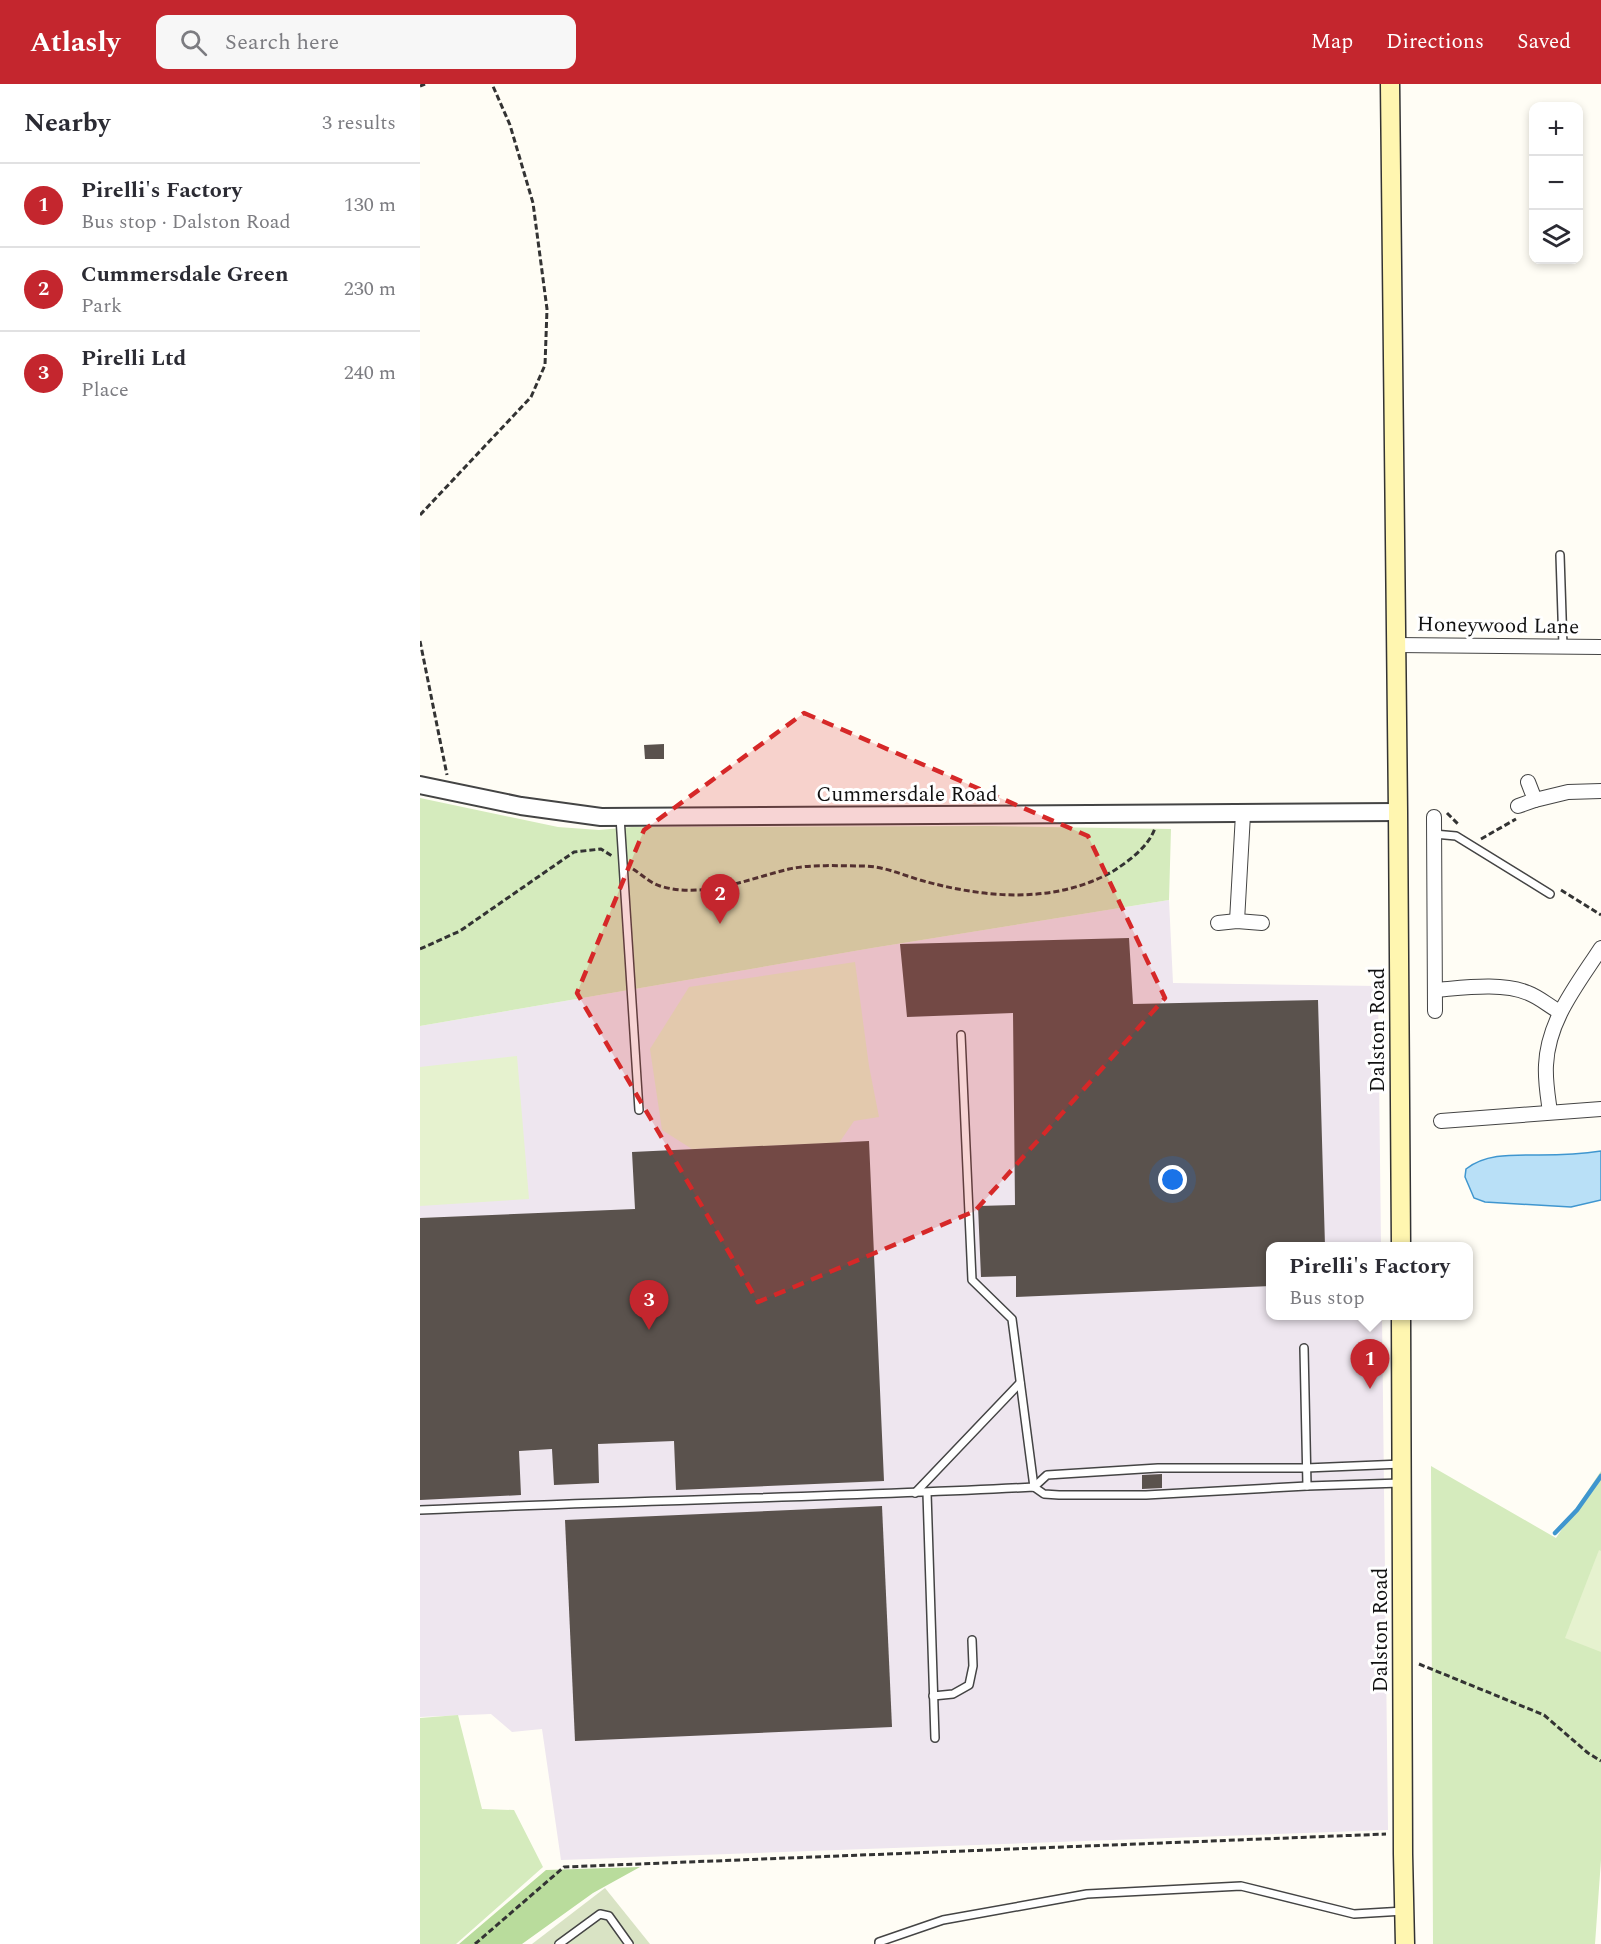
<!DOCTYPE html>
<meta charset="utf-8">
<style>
body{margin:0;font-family:Spectral,serif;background:#f7f7f7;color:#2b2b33}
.controls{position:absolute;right:18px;top:18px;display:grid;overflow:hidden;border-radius:12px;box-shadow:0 3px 9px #0003}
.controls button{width:54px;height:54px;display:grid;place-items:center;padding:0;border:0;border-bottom:2px solid #e1e1e2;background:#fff;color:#2b2b33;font:30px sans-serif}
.you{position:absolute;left:753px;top:1096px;width:21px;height:21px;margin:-15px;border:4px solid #fff;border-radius:50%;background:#1a73e8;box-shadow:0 0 0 9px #1a73e833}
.badge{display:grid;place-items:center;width:39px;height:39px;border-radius:50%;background:#c4262e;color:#fff;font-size:20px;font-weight:700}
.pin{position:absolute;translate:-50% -50px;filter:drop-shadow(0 2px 3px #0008)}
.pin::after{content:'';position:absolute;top:32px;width:21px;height:18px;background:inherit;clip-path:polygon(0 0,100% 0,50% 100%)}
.popup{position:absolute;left:846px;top:1158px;width:207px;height:78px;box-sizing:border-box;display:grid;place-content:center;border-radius:12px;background:#fff;filter:drop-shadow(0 2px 4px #0005);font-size:20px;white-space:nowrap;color:#7c7c81}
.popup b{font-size:22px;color:#2b2b33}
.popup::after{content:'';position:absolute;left:50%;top:100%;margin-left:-12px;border:12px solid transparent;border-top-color:#fff}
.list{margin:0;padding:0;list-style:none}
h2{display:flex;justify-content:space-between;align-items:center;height:78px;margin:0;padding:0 24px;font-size:26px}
h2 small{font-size:20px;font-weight:400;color:#7c7c81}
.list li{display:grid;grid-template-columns:39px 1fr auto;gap:18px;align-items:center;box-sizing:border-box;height:84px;padding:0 24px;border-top:2px solid #e1e1e2}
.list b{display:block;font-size:22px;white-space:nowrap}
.list p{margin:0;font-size:20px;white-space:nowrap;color:#7c7c81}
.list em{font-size:20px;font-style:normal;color:#7c7c81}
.icon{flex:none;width:33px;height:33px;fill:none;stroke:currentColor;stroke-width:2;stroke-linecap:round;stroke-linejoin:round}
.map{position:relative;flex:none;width:1181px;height:1860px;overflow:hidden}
header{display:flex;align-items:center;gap:36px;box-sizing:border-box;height:84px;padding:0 30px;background:#c4262e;color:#fff}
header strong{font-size:28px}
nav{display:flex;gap:33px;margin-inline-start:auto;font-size:21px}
.search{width:420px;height:54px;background:#f7f7f7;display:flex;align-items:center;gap:15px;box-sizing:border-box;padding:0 21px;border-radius:12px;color:#7c7c81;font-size:22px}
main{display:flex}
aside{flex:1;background:#fff}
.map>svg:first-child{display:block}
</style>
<header>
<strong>Atlasly</strong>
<div class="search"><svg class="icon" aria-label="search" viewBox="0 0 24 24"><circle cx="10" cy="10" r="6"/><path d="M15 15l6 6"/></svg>Search here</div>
<nav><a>Map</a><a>Directions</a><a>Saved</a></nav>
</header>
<main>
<aside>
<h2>Nearby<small>3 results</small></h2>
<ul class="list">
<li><span class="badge">1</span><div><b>Pirelli's Factory</b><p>Bus stop · Dalston Road</p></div><em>130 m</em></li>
<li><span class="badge">2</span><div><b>Cummersdale Green</b><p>Park</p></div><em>230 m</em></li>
<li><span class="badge">3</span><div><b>Pirelli Ltd</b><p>Place</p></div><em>240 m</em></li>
</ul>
</aside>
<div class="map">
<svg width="1181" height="1860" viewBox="0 0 1181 1860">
<rect width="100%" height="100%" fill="#fffdf5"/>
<!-- industrial -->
<path fill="#eee6ef" d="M749,816L753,899L958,902L961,1162H851V1232H962L968,1746L141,1776L122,1645L92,1648L71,1630L0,1633V942L452,864Z"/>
<!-- green -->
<g fill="#d5ebbd">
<path d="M0,714L138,743L179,746L212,743L568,742L751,745L749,816L452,864L0,942Z"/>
<path d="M1011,1382L1136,1454L1181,1387V1776L1175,1860H1013Z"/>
<path d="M38,1631L62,1725L94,1726L123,1783L36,1860H0V1634Z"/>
</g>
<!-- forest -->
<path fill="#b9dc9c" d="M220,1783L173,1809L102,1860H39L126,1786Z"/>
<!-- cemetery -->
<path fill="#d9e3c4" d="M185,1804L230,1860H112Z"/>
<!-- pitch -->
<g fill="#e6f2cf">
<path d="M435,878L449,982L459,1033L434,1037L419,1059L272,1065L242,1046L230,965L269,903Z"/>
<path d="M97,972L109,1115L0,1122V983Z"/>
<path d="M1179,1466L1181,1467V1568L1145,1554Z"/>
</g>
<!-- water -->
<path fill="#b9e0f7" stroke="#3f96cf" stroke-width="1.5" d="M1181,1067V1116L1151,1123L1065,1118L1054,1114L1045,1093L1046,1085C1066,1069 1094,1071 1119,1071C1138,1071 1162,1070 1181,1067Z"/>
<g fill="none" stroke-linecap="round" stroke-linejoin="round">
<!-- stream -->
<path stroke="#3f96cf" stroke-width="4.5" d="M1135,1449L1157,1426L1181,1392"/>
</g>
<!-- building -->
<g fill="#5a524d">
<path d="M244,660V675H225L224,661Z"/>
<path d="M709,854L713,920L898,916L905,1162H851V1202L596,1213V1192L561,1193L558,1122L595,1121L593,929L487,933L480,860Z"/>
<path d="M449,1057L464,1397L256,1406L254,1357L178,1360L179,1399L134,1401L132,1365L99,1367L101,1411L0,1416V1134L215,1125L212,1068Z"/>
<path d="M742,1390V1404L722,1405V1391Z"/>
<path d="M462,1422L472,1643L155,1657L145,1436Z"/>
</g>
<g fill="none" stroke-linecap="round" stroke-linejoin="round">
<defs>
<g id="service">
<path d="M1140,471L1143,562"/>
<path d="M200,733L219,1026"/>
<path d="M1014,750L1036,752L1130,810"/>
<path d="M541,951L552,1196L592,1235L614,1403"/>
<path d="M884,1264L887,1402"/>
<path d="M614,1403L627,1391L738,1384H886L982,1380"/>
<path d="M495,1409L600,1299"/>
<path d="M507,1409L515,1654"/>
<path d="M0,1426C205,1416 409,1414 614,1403L624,1410L639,1411H726L887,1402L981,1399"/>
<path d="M513,1612L533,1610L549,1601L553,1582L552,1556"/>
<path d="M139,1860L180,1830L189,1832L209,1860"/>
<path d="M459,1860V1858L523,1836L667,1810L821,1802L934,1830L984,1827"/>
</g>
<g id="minor">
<path d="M976,561L1181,563"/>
<path d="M1115,716L1148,708L1181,707"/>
<path d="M1098,722L1115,716L1108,698"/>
<path d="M1014,733L1015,927"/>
<path d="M817,837L823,730"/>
<path d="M798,839L817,837L842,839"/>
<path d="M1015,906C1042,904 1082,898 1108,909C1119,913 1129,922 1140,928"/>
<path d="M1130,1028C1128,1013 1125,997 1126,981C1128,936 1157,901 1181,864"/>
<path d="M1021,1037L1181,1025"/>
</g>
<path id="tertiary" d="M0,701L101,722L181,733L978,728"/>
<g id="secondary">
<path d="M970,0L978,728L981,1162"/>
<path d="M981,1232L983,1770L985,1860"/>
</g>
</defs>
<!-- service casing -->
<use href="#service" stroke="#444" stroke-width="10"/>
<!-- minor casing -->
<use href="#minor" stroke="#444" stroke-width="16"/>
<!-- tertiary casing -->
<use href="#tertiary" stroke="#444" stroke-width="20"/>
<!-- secondary casing -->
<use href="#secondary" stroke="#333" stroke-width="21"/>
<!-- path -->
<g stroke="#333" stroke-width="3" stroke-dasharray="6 3" stroke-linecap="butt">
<path d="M0,2L5,0"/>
<path d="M0,431L111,313L125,281L127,225L113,119L90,41L72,0"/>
<path d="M0,557L27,691"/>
<path d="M1027,729L1039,741"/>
<path d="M1061,755L1096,735"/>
<path d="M213,785C221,790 230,799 240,802C283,815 328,795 369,785C392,780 419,782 442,782C463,782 480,790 500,796C563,814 636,821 695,786C710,776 729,762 735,744"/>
<path d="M1141,806L1181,831"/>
<path d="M0,865L40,847L154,768L181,765L192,772"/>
<path d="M999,1580L1124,1631L1168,1669L1181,1677"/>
<path d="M55,1860L144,1783L966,1750"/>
</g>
<!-- service -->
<use href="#service" stroke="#fff" stroke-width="7"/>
<!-- minor -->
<use href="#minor" stroke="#fff" stroke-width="14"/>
<!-- tertiary -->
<use href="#tertiary" stroke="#fff" stroke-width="16"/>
<!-- secondary -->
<use href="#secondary" stroke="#fff6b0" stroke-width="18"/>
</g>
<!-- marked area -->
<path fill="#d62828" fill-opacity="0.2" stroke="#d62828" stroke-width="4.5" stroke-dasharray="12 8" stroke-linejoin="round" d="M384,629L668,752L745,914L555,1127L338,1218L157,909L224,746Z"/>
<g text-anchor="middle" stroke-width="6" stroke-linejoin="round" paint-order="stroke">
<!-- street labels -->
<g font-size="21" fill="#111" stroke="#fff">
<text transform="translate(1078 541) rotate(1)" y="7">Honeywood Lane</text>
<text x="487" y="717">Cummersdale Road</text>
<text transform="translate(957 946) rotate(-90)" y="7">Dalston Road</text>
<text transform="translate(960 1546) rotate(-90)" y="7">Dalston Road</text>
</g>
</g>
</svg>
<div class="controls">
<button>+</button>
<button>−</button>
<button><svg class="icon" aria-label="layers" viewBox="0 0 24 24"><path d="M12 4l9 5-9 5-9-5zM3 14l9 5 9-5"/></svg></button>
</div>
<div class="you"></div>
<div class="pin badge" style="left:950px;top:1305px">1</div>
<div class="popup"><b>Pirelli's Factory</b>Bus stop</div>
<div class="pin badge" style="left:300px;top:840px">2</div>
<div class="pin badge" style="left:229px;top:1246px">3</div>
</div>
</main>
